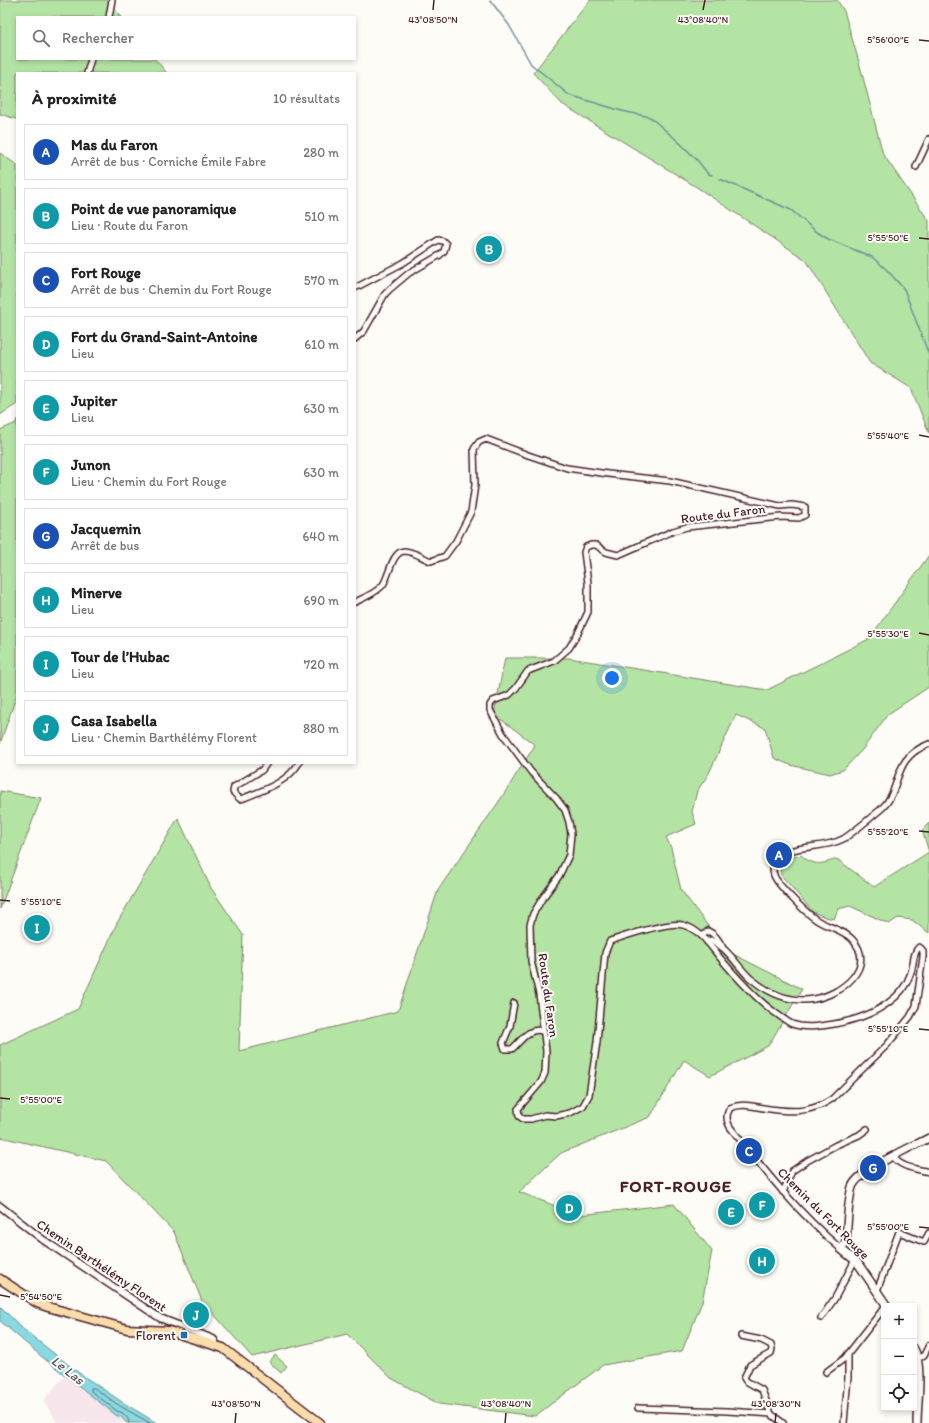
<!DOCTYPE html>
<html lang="fr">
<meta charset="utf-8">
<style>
body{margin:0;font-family:Itim,sans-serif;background:#f6f6f6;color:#202124}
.controls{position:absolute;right:12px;bottom:12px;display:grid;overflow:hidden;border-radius:0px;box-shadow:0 2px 6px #0003}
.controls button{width:36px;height:36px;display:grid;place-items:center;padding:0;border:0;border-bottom:1px solid #e0e0e0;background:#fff;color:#202124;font:20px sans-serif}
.you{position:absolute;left:612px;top:678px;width:14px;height:14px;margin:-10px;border:3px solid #fff;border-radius:50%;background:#1a73e8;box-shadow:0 0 0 6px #1a73e833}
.badge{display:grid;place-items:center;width:26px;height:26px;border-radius:50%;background:#1a73e8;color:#fff;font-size:13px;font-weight:700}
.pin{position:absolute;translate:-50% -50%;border:2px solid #fff;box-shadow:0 1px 4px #0006}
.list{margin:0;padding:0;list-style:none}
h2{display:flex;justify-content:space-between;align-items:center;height:52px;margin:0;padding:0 16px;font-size:17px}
h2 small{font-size:13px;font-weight:400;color:#757577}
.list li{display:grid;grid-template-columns:26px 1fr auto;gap:12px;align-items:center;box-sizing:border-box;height:56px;margin:0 8px 8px;padding:0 8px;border:1px solid #e0e0e0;border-radius:0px}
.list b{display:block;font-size:15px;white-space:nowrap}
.list p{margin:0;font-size:13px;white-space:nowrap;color:#757577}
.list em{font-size:13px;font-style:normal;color:#757577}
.icon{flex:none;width:22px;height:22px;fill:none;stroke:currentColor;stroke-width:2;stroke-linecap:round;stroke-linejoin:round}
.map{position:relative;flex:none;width:929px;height:1423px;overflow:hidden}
.search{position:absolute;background:#fff;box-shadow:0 2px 6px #0003;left:16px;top:16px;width:340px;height:44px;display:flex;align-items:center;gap:10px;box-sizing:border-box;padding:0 14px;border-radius:0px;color:#757577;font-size:15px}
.panel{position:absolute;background:#fff;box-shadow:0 2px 6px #0003;left:16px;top:72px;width:340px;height:692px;border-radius:0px}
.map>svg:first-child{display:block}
</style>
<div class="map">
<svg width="929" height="1423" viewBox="0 0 929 1423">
<rect width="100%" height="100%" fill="#fdfcf7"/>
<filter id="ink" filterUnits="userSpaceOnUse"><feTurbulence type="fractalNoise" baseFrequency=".025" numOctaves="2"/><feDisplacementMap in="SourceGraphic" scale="8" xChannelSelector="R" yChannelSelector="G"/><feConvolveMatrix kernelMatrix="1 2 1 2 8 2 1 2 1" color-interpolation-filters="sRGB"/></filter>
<g filter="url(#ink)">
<!-- built -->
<path fill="#f7e6eb" d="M65,1375L117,1416H121L127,1423H58L43,1401Z"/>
<!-- green -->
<g fill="#b3e4a4" stroke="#7e8268">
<path d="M0,0H108L121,17H17V59H155L167,73H17V117L16,119L0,114Z"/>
<path d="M590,0H837L844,11L859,62L883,154L929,221V433L911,388L870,363L806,260L698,188L562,104L533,73Z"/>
<path d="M0,153L17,165V404L0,415Z"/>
<path d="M17,419V694L0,744V430L16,423Z"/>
<path d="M929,555V687L888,714L862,750L843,770L830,774L790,765L774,758L765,728L736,715L708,775L697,791L692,812L696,824L666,837L671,848L681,890L727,951L802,989L768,1046L710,1076L684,1060L650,1117L561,1153L519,1192L579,1215L674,1204L712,1251L702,1302L682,1351L603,1365L535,1416L439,1404L391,1378L347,1334L252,1357L202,1301L174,1232L106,1161L0,1137V1045L78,1009L117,923L178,818L211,888L243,935L239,1051L398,1011L438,890L502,797L535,745L494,714L505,658H569L767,690L869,639Z"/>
<path d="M0,791L41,798L0,909Z"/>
<path d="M929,823V933L912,920L898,918L889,924L850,906L838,909L834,919L825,917L813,912L781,875C778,861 791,858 801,855C814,867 822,864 837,859L874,887L929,852L922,830Z"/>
<path d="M275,1355L287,1366L281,1373L269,1362Z"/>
</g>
<!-- water -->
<path fill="#88dae0" stroke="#6f8f98" d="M0,1306L23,1329L79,1373L122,1402L157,1423H127L120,1416H117L42,1357L0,1321Z"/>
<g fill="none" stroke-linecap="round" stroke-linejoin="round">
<!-- shore -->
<path stroke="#636a73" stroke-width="1" d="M129,1423L128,1419L123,1413L117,1411L91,1391V1388H94L120,1406L150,1423"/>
<!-- stream -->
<g stroke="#6f8f98" stroke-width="1.5">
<path d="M490,0L509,25L531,64L569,95L622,111L650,117L680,143L698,161L708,174L712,175"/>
<path d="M720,179L791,210L817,232L828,239L872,257L886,269L904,289L929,355"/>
</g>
<defs>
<g id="minor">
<path d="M109,17L112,0"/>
<path d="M87,73L91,59"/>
<path d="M916,167L929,139"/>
<path d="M355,288L403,263L438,240L443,241L446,244L444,251L440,255L409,273L390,289L385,294L364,331L355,339"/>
<path d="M355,602C364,598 374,594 382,586C389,579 391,552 404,551C413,551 423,558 431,561L445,556L456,541L471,512L475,485L474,449L479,442L486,439L528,455L567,468L608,474L670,481L780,506L792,505L805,507V515L799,518L781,517L687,527L673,531L618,555L606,552L596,545H591L586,547L584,552L588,583V612L578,633L569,648L554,661L528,671L516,688L509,695L493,701L490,705V710L503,734L531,772L556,798L565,810L569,822L571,834L569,855L559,876L542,899L533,914L530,925L531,961L539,994L546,1051L545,1073L541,1082L518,1109L519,1116L523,1119H531L545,1115L556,1116L570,1113L583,1106L589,1095L597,1042L605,953L610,941C625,936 668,921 683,925C701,930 710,946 721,959C737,978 754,997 774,1012C780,1016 786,1021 792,1024C806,1029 821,1026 834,1024C852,1021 873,1014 888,1003C898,996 906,987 910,975C914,967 912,953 919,947C924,950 923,952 923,957L916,1006L910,1017L887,1045L832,1099C809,1114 789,1112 763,1108C751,1106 742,1103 730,1108C726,1115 726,1119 730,1127C764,1170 799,1214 841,1249"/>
<path d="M267,763L262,770L234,787L233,792L240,799L244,798C263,790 287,783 299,763"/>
<path d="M702,936L708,931C715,934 718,939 722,946"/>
<path d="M707,942L711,940C728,948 737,966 750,978C768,993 790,1003 814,999C840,995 878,967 852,939C843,930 831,928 820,922C810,917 777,885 774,875C772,870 773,865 774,860C792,843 822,850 843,839C853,833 870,818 880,810C904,790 889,759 929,744"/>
<path d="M514,1003L510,1026L503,1043L505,1049H512C521,1041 529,1027 542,1031"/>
<path d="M893,1156C900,1168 918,1169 929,1172"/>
<path d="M783,1192L792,1171L807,1161L836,1145L859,1135L867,1129"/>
<path d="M875,1290L878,1288L899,1232L924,1242L929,1233"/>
<path d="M821,1318L835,1298L855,1260"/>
<path d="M741,1336L761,1340L771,1345L772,1349L771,1353L750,1365L744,1378L746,1381L762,1390L771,1414L783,1423"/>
<path d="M918,1359L924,1355L929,1345"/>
<path d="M826,1372L845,1358L884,1308"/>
<path d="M638,1408L727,1411L771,1414"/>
<path d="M844,1423L848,1377V1354"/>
</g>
<path id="tertiary" d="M0,1206L42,1239L154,1314L160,1318L213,1339L215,1341V1345"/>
<g id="secondary">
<path d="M887,1306L857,1262L841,1249L846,1242C847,1227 848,1201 852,1187C858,1170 912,1147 929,1138"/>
<path d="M914,1349C923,1366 917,1404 917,1423"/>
</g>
<path id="primary" d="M0,1279L37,1303L48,1307L127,1329L169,1331L223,1348L320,1423"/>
</defs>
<!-- minor casing -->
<use href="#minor" stroke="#4a1f2b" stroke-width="8"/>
<!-- tertiary casing -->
<use href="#tertiary" stroke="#4a1f2b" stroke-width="9"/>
<!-- secondary casing -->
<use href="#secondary" stroke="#4a1f2b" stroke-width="10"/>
<!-- primary casing -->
<use href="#primary" stroke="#4a1f2b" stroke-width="11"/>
<!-- minor -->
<use href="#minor" stroke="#fdfcf7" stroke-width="5"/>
<!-- tertiary -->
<use href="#tertiary" stroke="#fdfcf7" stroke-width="6"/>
<!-- secondary -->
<use href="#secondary" stroke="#fdfcf7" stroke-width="7"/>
<!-- primary -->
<use href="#primary" stroke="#fbddab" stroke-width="8"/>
</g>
</g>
<!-- ticks -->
<path fill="none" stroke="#4a1f2b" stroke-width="1.5" d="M433,10L434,0M703,10L705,0M919,40L929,41M919,238L929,239M919,435L929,437M919,633L929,635M919,831L929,832M0,900L10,901M919,1029L929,1030M0,1098L10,1099M919,1227L929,1228M0,1295L10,1297M235,1423L236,1413M505,1423L506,1413M775,1423L776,1413"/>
<!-- markers -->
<rect fill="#1f6fb2" stroke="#fdfcf7" stroke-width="1.5" x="180" y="1331" width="8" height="8" rx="2"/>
<g text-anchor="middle" stroke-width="4" stroke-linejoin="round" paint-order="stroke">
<!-- street labels -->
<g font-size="13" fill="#4a1f2b" stroke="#fdfcf7">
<text transform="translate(723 513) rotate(-7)" y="5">Route du Faron</text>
<text transform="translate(549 995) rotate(82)" y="5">Route du Faron</text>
<text transform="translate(824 1213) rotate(45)" y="5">Chemin du Fort Rouge</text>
<text transform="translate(102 1265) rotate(34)" y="5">Chemin Barthélémy Florent</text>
</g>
<!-- poi labels -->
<g font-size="13" fill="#4a1f2b" stroke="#fdfcf7" text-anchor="end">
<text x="176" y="1340">Florent</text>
</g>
<!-- water labels -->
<g font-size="14" font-style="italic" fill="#5d5761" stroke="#fdfcf7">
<text transform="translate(68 1370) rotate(38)" y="5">Le Las</text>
</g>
<!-- district labels -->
<g font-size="17" font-weight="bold" letter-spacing="1" fill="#4a1f2b" stroke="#fdfcf7">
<text x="676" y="1192">FORT-ROUGE</text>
</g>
</g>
<g font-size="10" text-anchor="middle" fill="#4a1f2b" stroke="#fdfcf7" stroke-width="4" stroke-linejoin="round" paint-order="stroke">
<text x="433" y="23">43°08'50"N</text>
<text x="703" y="23">43°08'40"N</text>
<text x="888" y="43">5°56'00"E</text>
<text x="888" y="241">5°55'50"E</text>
<text x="888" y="439">5°55'40"E</text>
<text x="888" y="637">5°55'30"E</text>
<text x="888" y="835">5°55'20"E</text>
<text x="41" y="905">5°55'10"E</text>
<text x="888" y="1032">5°55'10"E</text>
<text x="41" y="1103">5°55'00"E</text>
<text x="888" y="1230">5°55'00"E</text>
<text x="41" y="1300">5°54'50"E</text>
<text x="236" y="1407">43°08'50"N</text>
<text x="506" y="1407">43°08'40"N</text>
<text x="776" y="1407">43°08'30"N</text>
</g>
</svg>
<div class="controls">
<button>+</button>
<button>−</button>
<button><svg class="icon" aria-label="locate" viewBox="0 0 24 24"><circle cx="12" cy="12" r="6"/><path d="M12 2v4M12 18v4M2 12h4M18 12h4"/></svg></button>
</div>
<div class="you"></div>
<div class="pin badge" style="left:779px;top:855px;background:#1a4fb4">A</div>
<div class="pin badge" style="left:489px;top:249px;background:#0f9aa8">B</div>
<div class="pin badge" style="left:749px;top:1151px;background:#1a4fb4">C</div>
<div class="pin badge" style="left:569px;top:1208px;background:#0f9aa8">D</div>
<div class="pin badge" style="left:731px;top:1212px;background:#0f9aa8">E</div>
<div class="pin badge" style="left:762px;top:1205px;background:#0f9aa8">F</div>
<div class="pin badge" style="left:873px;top:1168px;background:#1a4fb4">G</div>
<div class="pin badge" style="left:762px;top:1261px;background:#0f9aa8">H</div>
<div class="pin badge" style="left:37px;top:928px;background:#0f9aa8">I</div>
<div class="pin badge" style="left:196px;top:1315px;background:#0f9aa8">J</div>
<div class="search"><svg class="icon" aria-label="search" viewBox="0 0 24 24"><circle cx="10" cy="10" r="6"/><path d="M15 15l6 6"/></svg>Rechercher</div>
<section class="panel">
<h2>À proximité<small>10 résultats</small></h2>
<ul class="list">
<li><span class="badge" style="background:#1a4fb4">A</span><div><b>Mas du Faron</b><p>Arrêt de bus · Corniche Émile Fabre</p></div><em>280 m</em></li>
<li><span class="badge" style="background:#0f9aa8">B</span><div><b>Point de vue panoramique</b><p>Lieu · Route du Faron</p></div><em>510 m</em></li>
<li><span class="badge" style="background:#1a4fb4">C</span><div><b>Fort Rouge</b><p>Arrêt de bus · Chemin du Fort Rouge</p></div><em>570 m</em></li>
<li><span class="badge" style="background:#0f9aa8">D</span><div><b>Fort du Grand-Saint-Antoine</b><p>Lieu</p></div><em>610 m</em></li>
<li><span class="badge" style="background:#0f9aa8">E</span><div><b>Jupiter</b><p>Lieu</p></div><em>630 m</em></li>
<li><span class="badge" style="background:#0f9aa8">F</span><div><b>Junon</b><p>Lieu · Chemin du Fort Rouge</p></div><em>630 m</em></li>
<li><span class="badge" style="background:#1a4fb4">G</span><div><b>Jacquemin</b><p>Arrêt de bus</p></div><em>640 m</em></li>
<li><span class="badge" style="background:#0f9aa8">H</span><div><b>Minerve</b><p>Lieu</p></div><em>690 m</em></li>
<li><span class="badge" style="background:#0f9aa8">I</span><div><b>Tour de l’Hubac</b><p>Lieu</p></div><em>720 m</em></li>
<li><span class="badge" style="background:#0f9aa8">J</span><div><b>Casa Isabella</b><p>Lieu · Chemin Barthélémy Florent</p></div><em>880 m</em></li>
</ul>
</section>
</div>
